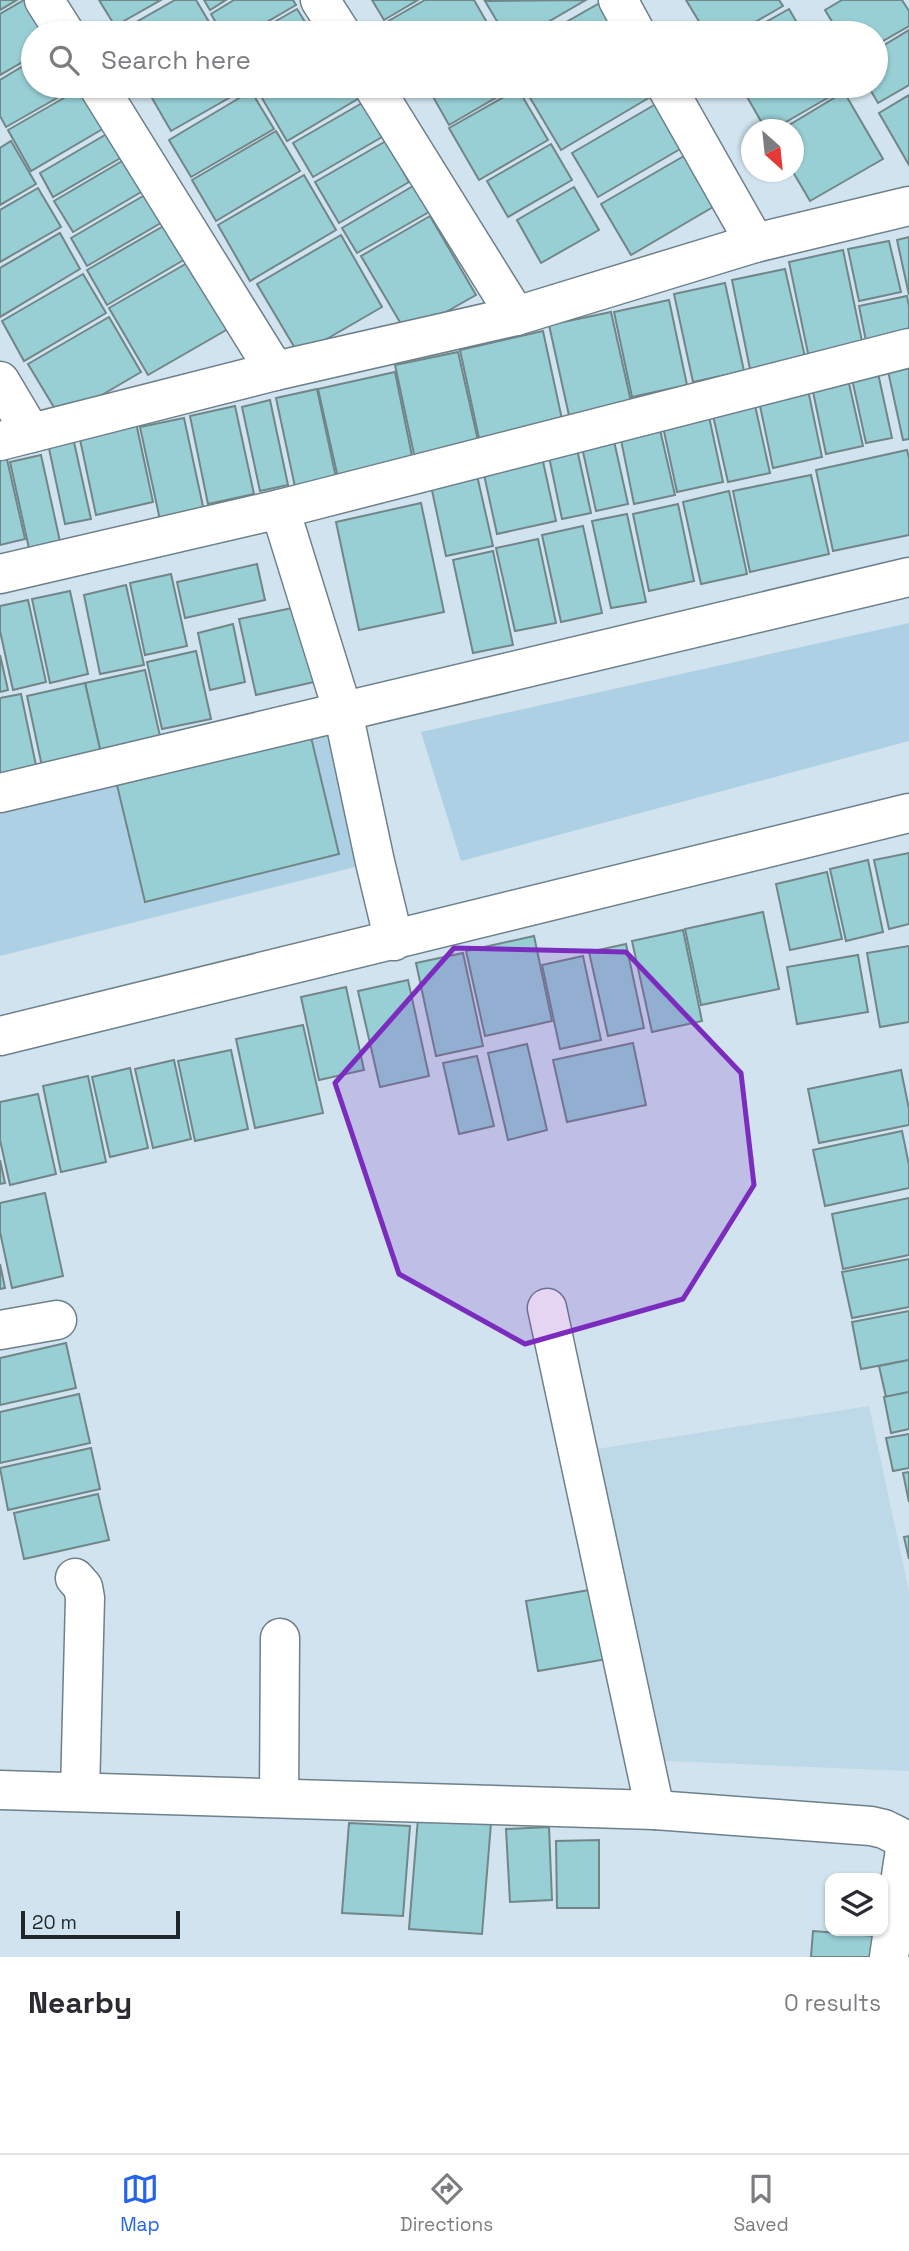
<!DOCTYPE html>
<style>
body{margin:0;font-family:"Space Grotesk",sans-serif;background:#f2f2f3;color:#2b2b33}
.controls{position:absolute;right:21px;bottom:21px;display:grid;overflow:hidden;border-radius:14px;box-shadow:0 2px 5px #0004}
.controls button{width:63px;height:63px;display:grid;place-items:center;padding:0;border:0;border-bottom:2px solid #e1e1e2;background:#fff;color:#2b2b33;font:35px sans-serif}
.compass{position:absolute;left:741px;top:119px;width:63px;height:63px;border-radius:50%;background:#fff;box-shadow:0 2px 5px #0004;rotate:153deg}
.scale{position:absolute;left:21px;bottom:18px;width:159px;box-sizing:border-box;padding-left:7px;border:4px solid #1f262a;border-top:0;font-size:19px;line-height:24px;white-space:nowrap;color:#1f262a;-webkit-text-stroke:5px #d0e3ee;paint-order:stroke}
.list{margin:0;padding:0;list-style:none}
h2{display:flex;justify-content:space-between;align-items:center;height:91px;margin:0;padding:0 28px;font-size:30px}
h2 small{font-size:23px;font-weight:400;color:#7c7c81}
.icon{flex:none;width:38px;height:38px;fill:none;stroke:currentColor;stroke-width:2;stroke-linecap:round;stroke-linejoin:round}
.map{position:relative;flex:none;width:909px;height:1957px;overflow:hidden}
.search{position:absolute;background:#fff;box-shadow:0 2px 5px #0004;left:21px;right:21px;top:21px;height:77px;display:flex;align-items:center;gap:18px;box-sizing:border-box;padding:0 24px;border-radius:38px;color:#7c7c81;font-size:26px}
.sheet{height:196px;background:#fff}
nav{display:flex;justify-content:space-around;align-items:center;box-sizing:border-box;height:98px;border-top:2px solid #e1e1e2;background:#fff;font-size:19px;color:#7c7c81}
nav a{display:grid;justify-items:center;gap:4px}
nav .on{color:#2563eb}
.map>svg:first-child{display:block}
</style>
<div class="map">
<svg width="909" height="1957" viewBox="0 0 909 1957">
<rect width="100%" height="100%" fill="#d0e3ee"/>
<!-- built -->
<path fill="#bdd8e6" d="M869,1406L909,1592V1771L644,1760L578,1452Z"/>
<!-- green -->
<g fill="#add0e4">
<path d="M909,623V741L461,861L421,732Z"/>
<path d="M343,712L375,862L0,956V793Z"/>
</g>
<!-- building -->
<g fill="#98cfd5" stroke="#718689" stroke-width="2">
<path d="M0,0H17L0,10Z"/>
<path d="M24,0H29L48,33H33V56L0,75V14Z"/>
<path d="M99,0H161L115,26Z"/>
<path d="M175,0H196L212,27L202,33H117Z"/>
<path d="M204,0H226L210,10Z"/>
<path d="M234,0H293L296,5L248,33H222L211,14Z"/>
<path d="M372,0H418L384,20Z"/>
<path d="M425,0H474L493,33H392L385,23Z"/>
<path d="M586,0L529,33H504L485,1Z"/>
<path d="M605,0L623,28L614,33H547Z"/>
<path d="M686,0H779L783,6L736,33H706Z"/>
<path d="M842,0H902L909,11V26L876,45V33H839L825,10Z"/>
<path d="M297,9L312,33H255Z"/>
<path d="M789,9L803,33H746Z"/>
<path d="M909,30V85L878,103L868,86H876V50Z"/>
<path d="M33,60V86H78L6,127L0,116V80Z"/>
<path d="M145,86H250L171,131Z"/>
<path d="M255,86H354L361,97L287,141Z"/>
<path d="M427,86H516L449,125Z"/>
<path d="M546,86H653L657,93L561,150L529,96Z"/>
<path d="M745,86H841L843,89L772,130H766L742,88Z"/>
<path d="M83,87L106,127L31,171L8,130Z"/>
<path d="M518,89L548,140L479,180L449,128Z"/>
<path d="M251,91L274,129L191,177L169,140Z"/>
<path d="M844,92L883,159L810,201L793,172L794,130H781Z"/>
<path d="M909,95V165L879,113Z"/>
<path d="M661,101L687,145L598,197L572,153Z"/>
<path d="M362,103L382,137L313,177L293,143Z"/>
<path d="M276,131L300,171L216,221L192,180Z"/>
<path d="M110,132L124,156L53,197L40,173Z"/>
<path d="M11,141L36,184L0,205V148Z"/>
<path d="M386,141L409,182L339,223L315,182Z"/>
<path d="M551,144L572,180L508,217L487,181Z"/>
<path d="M696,149L725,200L631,255L601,204Z"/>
<path d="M129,157L148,188L73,232L54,201Z"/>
<path d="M304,175L336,230L250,281L218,225Z"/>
<path d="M413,186L429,212L357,253L342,228Z"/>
<path d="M574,187L599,230L541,263L517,220Z"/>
<path d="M38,188L61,227L0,262V210Z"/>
<path d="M150,192L166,220L87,266L71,238Z"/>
<path d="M430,216L476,295L407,334L361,256Z"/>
<path d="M167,224L187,258L107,305L87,270Z"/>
<path d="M60,233L80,269L0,317V268Z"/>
<path d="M341,235L382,307L299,355L257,284Z"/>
<path d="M909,237V295L897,240Z"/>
<path d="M889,241L901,292L859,301L848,249Z"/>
<path d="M843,250L863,346L809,358L789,262Z"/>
<path d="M189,262L228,329L148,375L109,308Z"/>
<path d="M785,269L805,357L750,369L732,280Z"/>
<path d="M83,274L106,313L24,361L2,321Z"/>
<path d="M725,283L744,371L693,382L674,294Z"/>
<path d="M907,296L909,306V332L866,341L859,306Z"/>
<path d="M669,300L687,385L632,397L614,312Z"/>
<path d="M611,312L634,415L572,429L549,325Z"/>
<path d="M109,317L141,372L61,419L28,364Z"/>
<path d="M543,331L563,424L480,443L460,350Z"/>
<path d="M458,352L479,445L415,459L395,365Z"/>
<path d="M909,366V439L903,440L888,371Z"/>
<path d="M395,372L413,461L338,478L318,389Z"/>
<path d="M878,373L892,438L866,443L852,379Z"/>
<path d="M848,379L863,446L826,454L812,387Z"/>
<path d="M317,389L338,487L297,496L276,398Z"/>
<path d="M808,390L822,457L773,468L759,401Z"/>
<path d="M270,400L288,485L260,491L242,407Z"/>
<path d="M754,401L770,473L728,482L712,411Z"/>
<path d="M235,406L254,494L208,504L190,416Z"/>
<path d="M708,412L723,482L677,492L662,422Z"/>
<path d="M135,418L153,502L96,515L78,430Z"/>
<path d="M184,418L204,511L160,520L140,427Z"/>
<path d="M658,421L675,495L634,504L619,430Z"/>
<path d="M612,432L628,504L596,511L580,438Z"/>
<path d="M72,433L91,519L65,524L47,439Z"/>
<path d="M575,440L591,513L562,519L547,447Z"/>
<path d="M4,446L25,539L0,545V447Z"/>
<path d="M907,450L909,458V535L833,551L816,470Z"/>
<path d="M41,455L61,546L30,553L10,462Z"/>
<path d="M542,457L556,521L497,534L483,470Z"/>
<path d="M476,471L493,546L446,556L430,481Z"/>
<path d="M811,475L829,554L750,572L733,491Z"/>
<path d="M729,491L747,574L701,584L683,502Z"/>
<path d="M421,503L444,612L359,630L336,522Z"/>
<path d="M678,504L694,581L649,591L633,514Z"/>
<path d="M627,514L646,602L611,608L592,521Z"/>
<path d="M583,526L602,613L561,622L542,535Z"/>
<path d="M538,539L556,623L515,631L496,548Z"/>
<path d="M493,551L513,645L473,653L453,560Z"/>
<path d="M257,564L265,600L185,618L177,582Z"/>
<path d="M171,574L187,646L145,655L130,583Z"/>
<path d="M126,585L144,665L100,674L84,595Z"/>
<path d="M70,591L88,674L50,683L32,599Z"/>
<path d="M28,600L46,682L13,690L0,631V606Z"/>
<path d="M297,607L314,682L256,695L239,619Z"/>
<path d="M233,624L245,682L210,690L198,633Z"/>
<path d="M196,651L211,719L162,729L147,662Z"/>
<path d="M0,655L8,690L0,692Z"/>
<path d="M145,670L162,745L102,758L85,683Z"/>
<path d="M85,683L102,758L43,771L27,696Z"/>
<path d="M21,694L38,775L0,783V698Z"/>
<path d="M311,737L339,854L145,902L117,785Z"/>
<path d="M909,853V924L889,929L874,860Z"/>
<path d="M868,860L883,932L846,941L830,869Z"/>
<path d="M827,872L842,939L790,950L776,884Z"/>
<path d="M763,912L779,989L701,1005L685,929Z"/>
<path d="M683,930L702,1021L652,1032L632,941Z"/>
<path d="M534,936L552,1021L485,1036L466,951Z"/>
<path d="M626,944L644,1028L608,1036L589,952Z"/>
<path d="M909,946V1022L880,1027L867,953Z"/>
<path d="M463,953L483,1046L436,1056L416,963Z"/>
<path d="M858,955L868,1012L797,1024L787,967Z"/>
<path d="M583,956L601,1040L560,1049L542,965Z"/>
<path d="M408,980L429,1076L380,1087L358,991Z"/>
<path d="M346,987L364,1070L319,1080L301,997Z"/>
<path d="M303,1025L323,1113L255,1128L236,1039Z"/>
<path d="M633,1043L646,1105L567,1122L553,1060Z"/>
<path d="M527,1044L547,1130L508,1140L488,1053Z"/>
<path d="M231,1050L248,1129L195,1141L178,1061Z"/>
<path d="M477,1056L494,1126L459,1134L443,1063Z"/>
<path d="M174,1060L191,1139L153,1148L135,1069Z"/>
<path d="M130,1068L148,1148L110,1157L92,1077Z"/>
<path d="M901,1070L909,1109V1125L819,1143L808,1089Z"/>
<path d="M88,1076L106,1162L61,1172L43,1086Z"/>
<path d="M38,1094L56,1174L10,1185L0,1140V1102Z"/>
<path d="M902,1131L909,1165V1188L825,1206L813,1150Z"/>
<path d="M0,1160L5,1183L0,1184Z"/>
<path d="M45,1193L63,1276L12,1288L0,1232V1203Z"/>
<path d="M909,1198V1255L843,1269L832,1214Z"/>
<path d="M909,1259V1307L852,1318L842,1272Z"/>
<path d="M0,1264L5,1288L0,1289Z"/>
<path d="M909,1311V1360L861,1369L852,1322Z"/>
<path d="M66,1343L76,1388L0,1405V1358Z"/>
<path d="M909,1360V1392L886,1397L879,1366Z"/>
<path d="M909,1392V1429L891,1433L884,1397Z"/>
<path d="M79,1394L90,1443L0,1463V1412Z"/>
<path d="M909,1434V1468L893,1471L886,1438Z"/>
<path d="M91,1448L100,1489L8,1510L0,1468Z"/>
<path d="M909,1472V1502L903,1473Z"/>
<path d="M98,1494L109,1540L24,1559L14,1513Z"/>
<path d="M909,1536V1559L904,1537Z"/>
<path d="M595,1589L607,1659L538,1671L526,1601Z"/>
<path d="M418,1818L491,1823L482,1934L409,1929Z"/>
<path d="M349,1823L410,1826L403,1916L342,1913Z"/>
<path d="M549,1827L552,1900L510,1902L506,1829Z"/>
<path d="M599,1840V1908H557L556,1841Z"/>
<path d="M813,1931L875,1936L874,1957H811Z"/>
</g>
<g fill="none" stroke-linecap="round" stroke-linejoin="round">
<defs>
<g id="minor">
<path d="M44,0L65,33"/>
<path d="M320,0L341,33"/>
<path d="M618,0L636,33"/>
<path d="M98,86L275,371"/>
<path d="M373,86L516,316"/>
<path d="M666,86L755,243"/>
<path d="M0,381L31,433"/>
<path d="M0,441L275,371L516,316L755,243L909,206"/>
<path d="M280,509L343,712L375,862L394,941"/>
<path d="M0,574L280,509L909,348"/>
<path d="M0,793L909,577"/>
<path d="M0,1036L909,813"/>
<path d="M547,1308L655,1810"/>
<path d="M0,1330L57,1320"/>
<path d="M75,1578L83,1587L85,1598L80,1792"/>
<path d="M0,1790L655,1810L871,1826L884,1829L900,1837L905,1849L889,1957"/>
<path d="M279,1798L280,1638"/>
</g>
</defs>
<!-- minor casing -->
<use href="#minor" stroke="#6e8089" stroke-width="41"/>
<!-- minor -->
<use href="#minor" stroke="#fff" stroke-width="38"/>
</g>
<!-- marked area -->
<path fill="#7b2cbf" fill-opacity="0.2" stroke="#7b2cbf" stroke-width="5" stroke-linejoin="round" d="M454,948L626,952L741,1073L754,1185L683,1299L525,1344L399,1274L335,1083Z"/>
</svg>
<div class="controls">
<button><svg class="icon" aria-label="layers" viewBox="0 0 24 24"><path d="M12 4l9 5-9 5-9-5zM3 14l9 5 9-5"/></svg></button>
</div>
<svg class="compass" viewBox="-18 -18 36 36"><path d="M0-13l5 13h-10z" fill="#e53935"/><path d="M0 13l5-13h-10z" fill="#7c7c81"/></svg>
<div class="scale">20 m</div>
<div class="search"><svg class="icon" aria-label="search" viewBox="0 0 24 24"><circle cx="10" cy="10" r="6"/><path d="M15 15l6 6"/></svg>Search here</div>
</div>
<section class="sheet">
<h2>Nearby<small>0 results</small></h2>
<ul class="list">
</ul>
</section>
<nav>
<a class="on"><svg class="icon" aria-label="map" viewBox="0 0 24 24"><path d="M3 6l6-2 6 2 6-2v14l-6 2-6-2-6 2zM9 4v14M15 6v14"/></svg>Map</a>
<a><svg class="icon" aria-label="directions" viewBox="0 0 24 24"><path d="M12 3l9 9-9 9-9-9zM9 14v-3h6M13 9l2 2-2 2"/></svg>Directions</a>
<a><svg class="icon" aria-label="saved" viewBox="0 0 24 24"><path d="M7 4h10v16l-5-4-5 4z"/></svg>Saved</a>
</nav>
